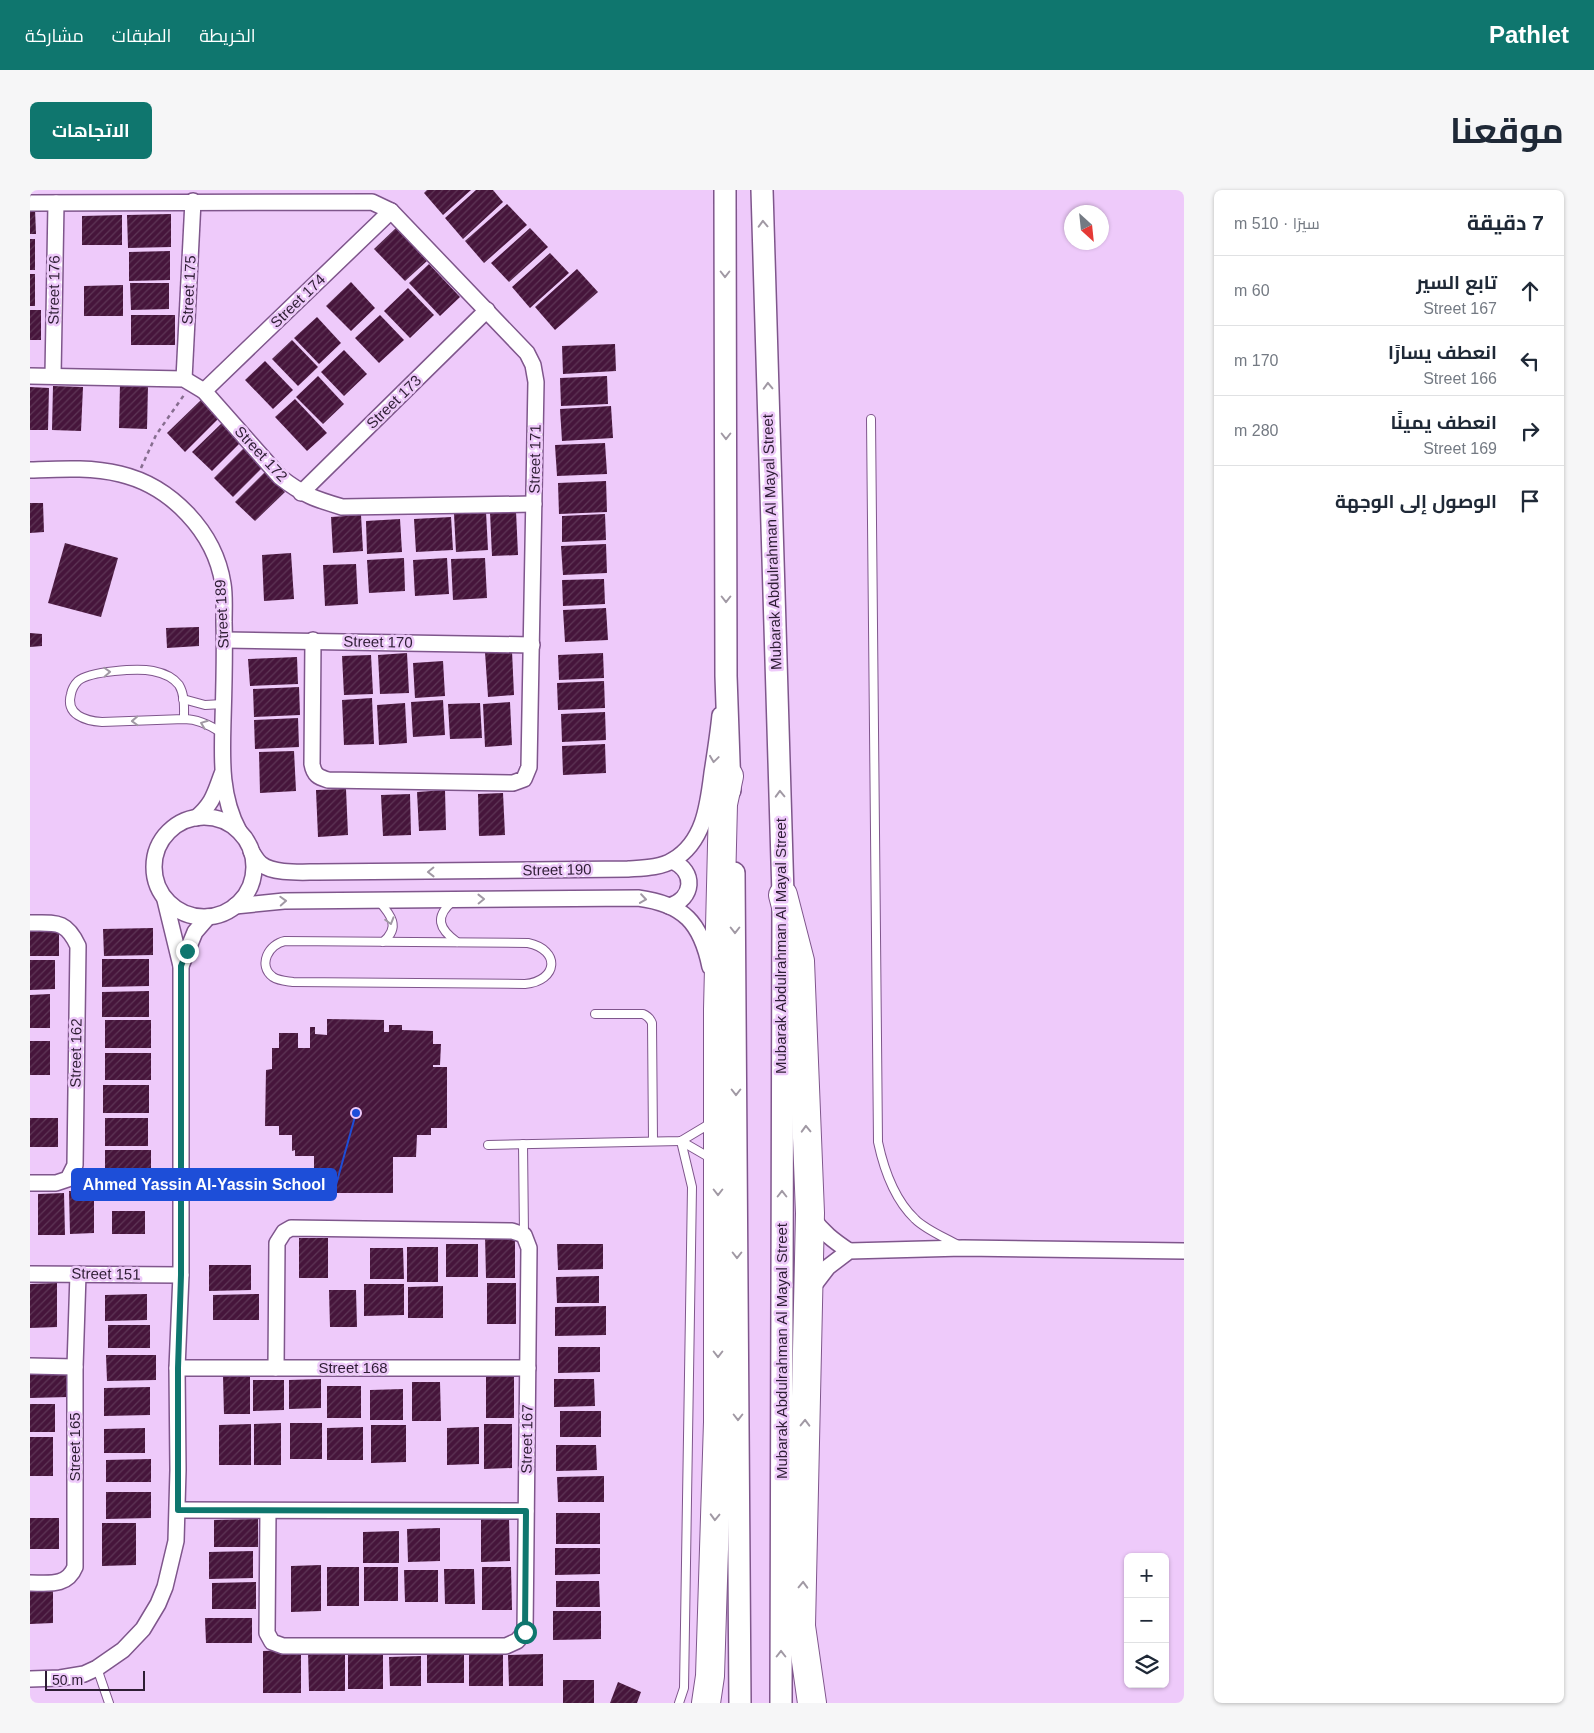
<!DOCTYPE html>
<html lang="ar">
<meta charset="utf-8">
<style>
body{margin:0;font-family:Helvetica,Cairo,sans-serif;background:#f6f6f7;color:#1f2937;direction:rtl}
.controls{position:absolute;right:15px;bottom:15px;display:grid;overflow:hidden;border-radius:8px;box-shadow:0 1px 4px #0004}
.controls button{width:45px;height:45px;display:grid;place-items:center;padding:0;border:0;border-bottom:1px solid #e0e1e3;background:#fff;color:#1f2937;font:25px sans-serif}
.compass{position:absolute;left:1034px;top:15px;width:45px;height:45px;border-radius:50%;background:#fff;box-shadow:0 1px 4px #0004;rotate:153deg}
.scale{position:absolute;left:15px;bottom:12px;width:100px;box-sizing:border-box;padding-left:5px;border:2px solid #2e1d34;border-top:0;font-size:14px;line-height:18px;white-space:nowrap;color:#2e1d34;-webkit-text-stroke:4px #eecafa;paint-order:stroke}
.stop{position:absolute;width:15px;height:15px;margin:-11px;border:4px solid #0f766e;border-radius:50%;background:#fff}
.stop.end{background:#0f766e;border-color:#fff;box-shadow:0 1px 5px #0008}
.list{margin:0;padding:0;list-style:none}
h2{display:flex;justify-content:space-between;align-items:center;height:65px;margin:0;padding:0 20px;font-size:21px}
h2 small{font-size:16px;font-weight:400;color:#747a83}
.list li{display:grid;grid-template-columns:32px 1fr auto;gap:15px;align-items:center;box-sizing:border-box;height:70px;padding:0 20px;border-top:1px solid #e0e1e3}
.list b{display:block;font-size:19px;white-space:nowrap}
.list p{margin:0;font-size:16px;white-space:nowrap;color:#747a83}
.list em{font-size:16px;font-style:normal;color:#747a83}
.icon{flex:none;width:28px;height:28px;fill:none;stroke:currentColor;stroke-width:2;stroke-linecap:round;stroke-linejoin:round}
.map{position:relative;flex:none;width:1154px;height:1513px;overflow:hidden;direction:ltr;border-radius:8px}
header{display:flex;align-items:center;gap:30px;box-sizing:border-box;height:70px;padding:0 25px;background:#0f766e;color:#fff}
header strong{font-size:24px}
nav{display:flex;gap:28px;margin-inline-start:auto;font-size:18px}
.intro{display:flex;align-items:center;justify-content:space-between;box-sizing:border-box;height:120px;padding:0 30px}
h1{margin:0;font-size:35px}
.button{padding:12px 22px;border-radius:8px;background:#0f766e;color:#fff;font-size:18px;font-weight:700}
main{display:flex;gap:30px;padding:0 30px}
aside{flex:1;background:#fff;border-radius:8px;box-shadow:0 1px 4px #0004}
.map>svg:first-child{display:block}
</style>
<header>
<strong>Pathlet</strong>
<nav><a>الخريطة</a><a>الطبقات</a><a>مشاركة</a></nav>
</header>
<div class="intro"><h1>موقعنا</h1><a class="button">الاتجاهات</a></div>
<main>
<aside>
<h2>7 دقيقة<small>سيرًا · 510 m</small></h2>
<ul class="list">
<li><svg class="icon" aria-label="ahead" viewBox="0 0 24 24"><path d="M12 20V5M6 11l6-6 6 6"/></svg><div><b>تابع السير</b><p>Street 167</p></div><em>60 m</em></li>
<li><svg class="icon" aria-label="left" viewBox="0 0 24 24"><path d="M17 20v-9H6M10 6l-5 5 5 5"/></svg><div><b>انعطف يسارًا</b><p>Street 166</p></div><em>170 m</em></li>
<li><svg class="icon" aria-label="right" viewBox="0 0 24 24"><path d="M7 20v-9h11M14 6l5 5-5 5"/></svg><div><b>انعطف يمينًا</b><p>Street 169</p></div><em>280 m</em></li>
<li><svg class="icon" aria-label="arrive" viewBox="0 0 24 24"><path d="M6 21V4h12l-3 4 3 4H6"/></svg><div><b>الوصول إلى الوجهة</b></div></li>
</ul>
</aside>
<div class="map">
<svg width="1154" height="1513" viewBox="0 0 1154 1513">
<defs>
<pattern id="building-hatch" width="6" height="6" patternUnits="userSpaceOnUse" patternTransform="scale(1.25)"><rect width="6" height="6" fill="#46153b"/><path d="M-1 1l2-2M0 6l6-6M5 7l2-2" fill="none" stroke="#5e3656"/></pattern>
</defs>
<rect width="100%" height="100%" fill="#eecafa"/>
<!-- building -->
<g fill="url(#building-hatch)">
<path d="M397,0H441L413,25L394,3Z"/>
<path d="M446,0H463L473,12L433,49L415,28Z"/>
<path d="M477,14L497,35L454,73L435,51Z"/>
<path d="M0,19H5L6,44H0Z"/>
<path d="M141,24V57L98,58L97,25Z"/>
<path d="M92,25V55H52V26Z"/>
<path d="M366,38L397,71L375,91L344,59Z"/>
<path d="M500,38L518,57L479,92L461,73Z"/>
<rect x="0" y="49" width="5" height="31"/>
<path d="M140,61V90L99,91V62Z"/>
<path d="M520,63L539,83L500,118L482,97Z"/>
<path d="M399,74L430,107L410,126L379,93Z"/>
<path d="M547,79L568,102L525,140L505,117Z"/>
<rect x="0" y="84" width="5" height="32"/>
<path d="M321,92L345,118L321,141L296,116Z"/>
<path d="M100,93H139V119L101,120Z"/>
<path d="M93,95V126H54V96Z"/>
<path d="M378,98L404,125L380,148L354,121Z"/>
<rect x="0" y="120" width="11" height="30"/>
<rect x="101" y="125" width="44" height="30"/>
<path d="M350,125L374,150L349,173L325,148Z"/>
<path d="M287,127L311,153L289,174L264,148Z"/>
<path d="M262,150L288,177L268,196L242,169Z"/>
<path d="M585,154L586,181L533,184L532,156Z"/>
<path d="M314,160L337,184L314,206L291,182Z"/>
<path d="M235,171L263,200L243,219L215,190Z"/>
<path d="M288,186L314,214L293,234L266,207Z"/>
<path d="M577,186L578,214L531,216L530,188Z"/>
<path d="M90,194L118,195L117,239L89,238Z"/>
<path d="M23,196L53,197L51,241L22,240Z"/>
<path d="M0,197L19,198L18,240H0Z"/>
<path d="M265,209L297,243L277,261L245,227Z"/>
<path d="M171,210L189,228L155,262L137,243Z"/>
<path d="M581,216L583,248L532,251L530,219Z"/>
<path d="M193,232L212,251L182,281L162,262Z"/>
<path d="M575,253L577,284L527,286L525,255Z"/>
<path d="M215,257L234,276L203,307L184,288Z"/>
<path d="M235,282L255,302L225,331L205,312Z"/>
<path d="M576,291L577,322L529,324L528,293Z"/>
<path d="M0,313H13L14,342L0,343Z"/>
<path d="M486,321L488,365L462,366L460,322Z"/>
<path d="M456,322L458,360L426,362L424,324Z"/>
<path d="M575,324L576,350L532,352V326Z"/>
<path d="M331,325L333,361L303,363L301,327Z"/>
<path d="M421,327L423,360L386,362L384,329Z"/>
<path d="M370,329L372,362L337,364L336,331Z"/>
<path d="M35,353L88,368L71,427L18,413Z"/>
<path d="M576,354L577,383L533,385L531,356Z"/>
<path d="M261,363L264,409L234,411L232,365Z"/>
<path d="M374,368L375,401L339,403L337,370Z"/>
<path d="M417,368L419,404L385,406L383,370Z"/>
<path d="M455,368L457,408L423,410L421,369Z"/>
<path d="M326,374L328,414L295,416L293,375Z"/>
<path d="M574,389L575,414L533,416L532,390Z"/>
<path d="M576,418L578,450L535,452L533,420Z"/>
<path d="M169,437V456L137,458L136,438Z"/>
<path d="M0,443L12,444V456L0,457Z"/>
<path d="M482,461L484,505L458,507L455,462Z"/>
<path d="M377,463L379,503L350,504L348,465Z"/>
<path d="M573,463L574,488L529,490L528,465Z"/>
<path d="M341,465L343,504L314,505L312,466Z"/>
<path d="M267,467L268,494L220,496L218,469Z"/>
<path d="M413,471L415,506L385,508L383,473Z"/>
<path d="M574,491L575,518L528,520L527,493Z"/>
<path d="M269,497L270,525L224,527L223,499Z"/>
<path d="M342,508L344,554L314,555L312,510Z"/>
<path d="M413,510L415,545L383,547L381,512Z"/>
<path d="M480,512L482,555L455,557L453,514Z"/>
<path d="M375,513L377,553L349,555L347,515Z"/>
<path d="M450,513L452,548L420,549L418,514Z"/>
<path d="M575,522L576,550L532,552L531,524Z"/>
<path d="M268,528L269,557L225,559L224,530Z"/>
<path d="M575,554L576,583L533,585L532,556Z"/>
<path d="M264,561L266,601L230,603L229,562Z"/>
<path d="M316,599L318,645L288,647L286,600Z"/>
<path d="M415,600L416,640L389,641L387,602Z"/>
<path d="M473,603L475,645L449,646L448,604Z"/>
<path d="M380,604L381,645L353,646L351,605Z"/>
<rect x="0" y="738" width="29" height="28"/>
<path d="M123,738V765L74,766L73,739Z"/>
<path d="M72,769H119V796L72,797Z"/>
<path d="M0,770H25V799L0,800Z"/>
<path d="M119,801V827H72V802Z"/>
<path d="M20,804V838H0V805Z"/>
<path d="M297,829L354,830V842H359V835H372V840L403,841V854H411L410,875H403V877H417V938H401V945H387L386,967H363V1003H284V966H265V960L262,961V945H249V936H235L236,880L242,879V858H249V843H268V858H280V837H285V844L297,845Z"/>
<rect x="75" y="830" width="46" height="28"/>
<rect x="0" y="851" width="20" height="34"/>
<rect x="75" y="863" width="46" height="27"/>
<rect x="73" y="895" width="46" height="28"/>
<rect x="0" y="928" width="28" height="29"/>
<rect x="75" y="928" width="43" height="28"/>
<rect x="75" y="960" width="46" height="30"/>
<path d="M39,1001H64V1043L40,1044Z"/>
<path d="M34,1003L35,1045H8V1004Z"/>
<rect x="82" y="1021" width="33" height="23"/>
<path d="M455,1045H485V1088H456Z"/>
<rect x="269" y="1048" width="29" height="40"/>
<rect x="416" y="1054" width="32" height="33"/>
<path d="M527,1054H573V1079L528,1080Z"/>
<rect x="377" y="1057" width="31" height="35"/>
<path d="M340,1058H373L374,1089H340Z"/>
<path d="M179,1075H221V1100L179,1101Z"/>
<path d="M569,1086V1113H527L526,1087Z"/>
<path d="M27,1093V1137L0,1138V1094Z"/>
<rect x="457" y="1093" width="29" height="41"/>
<path d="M334,1094H374V1125L334,1126Z"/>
<path d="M413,1096V1128H378V1097Z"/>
<path d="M299,1100H326L327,1137H300Z"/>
<path d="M117,1104V1130L75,1131V1105Z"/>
<path d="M229,1104V1130H183V1105Z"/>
<path d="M576,1116V1145L525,1146V1117Z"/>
<rect x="78" y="1135" width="42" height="23"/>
<path d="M528,1157H570V1182L528,1183Z"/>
<path d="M76,1165H126V1190L77,1191Z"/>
<path d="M0,1180H38V1207L0,1208Z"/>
<path d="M193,1186H220V1224H194Z"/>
<rect x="456" y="1186" width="28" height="42"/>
<path d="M291,1189V1218L259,1219V1190Z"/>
<path d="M524,1189H564L565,1216L524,1217Z"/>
<path d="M223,1190H254V1220L223,1221Z"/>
<path d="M382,1192H410L411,1231H382Z"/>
<rect x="297" y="1196" width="34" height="32"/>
<path d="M120,1197V1225L74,1226V1198Z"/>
<path d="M373,1199V1230H340V1200Z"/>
<rect x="0" y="1214" width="25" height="28"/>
<rect x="530" y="1221" width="41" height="26"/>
<path d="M251,1233V1275H224V1234Z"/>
<rect x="260" y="1233" width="32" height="36"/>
<path d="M221,1234V1275H189V1235Z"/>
<path d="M454,1234H482V1278L454,1279Z"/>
<path d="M341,1235H376V1272L341,1273Z"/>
<path d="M333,1237V1270H297V1238Z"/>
<path d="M449,1237V1274L417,1275V1238Z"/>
<path d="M115,1238V1263H74V1239Z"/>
<rect x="0" y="1247" width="23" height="39"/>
<path d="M526,1255H566L567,1280L526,1281Z"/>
<path d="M121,1269V1292H76V1270Z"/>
<path d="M574,1286V1312H528L527,1287Z"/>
<path d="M76,1302H121V1328L76,1329Z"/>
<rect x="526" y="1323" width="44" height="31"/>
<rect x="0" y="1328" width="29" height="31"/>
<path d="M451,1328H479L480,1371L451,1372Z"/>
<path d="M228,1329V1357H184V1330Z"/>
<path d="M72,1333H106V1375L72,1376Z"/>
<path d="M410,1338V1371L378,1372L377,1339Z"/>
<path d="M369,1341V1373H333V1342Z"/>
<path d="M525,1358H570V1384L525,1385Z"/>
<path d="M223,1361V1388L179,1389V1362Z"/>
<path d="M291,1375V1421L261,1422V1376Z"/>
<rect x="297" y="1377" width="32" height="39"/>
<rect x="334" y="1377" width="34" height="34"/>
<path d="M452,1377H481L482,1420H452Z"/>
<path d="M414,1379H444L445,1414H415Z"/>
<path d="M374,1380H408V1412H375Z"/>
<path d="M526,1391H569L570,1417H526Z"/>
<path d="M226,1392V1419H182V1393Z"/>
<path d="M0,1400H23V1433L0,1434Z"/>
<path d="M523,1421H571V1449L523,1450Z"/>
<path d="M175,1428H222V1453H176Z"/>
<path d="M271,1460V1503H233V1461Z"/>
<path d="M278,1461H315V1501H279Z"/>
<rect x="318" y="1464" width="35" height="35"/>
<rect x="397" y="1464" width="37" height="29"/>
<path d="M513,1464V1496H479L478,1465Z"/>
<rect x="439" y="1465" width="34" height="31"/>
<path d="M391,1466V1496H360L359,1467Z"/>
<rect x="533" y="1490" width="31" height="23"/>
<path d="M588,1492L611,1502L607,1513H580Z"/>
</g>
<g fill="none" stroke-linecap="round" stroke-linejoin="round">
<defs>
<g id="lane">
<path d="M841,229L848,952C854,980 864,1009 885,1029C896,1040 914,1047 928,1055"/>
<path d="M153,509L175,515L193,514"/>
<path d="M154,529C154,518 155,505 149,495C143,487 133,483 123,481C108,478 60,481 48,491C44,495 42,499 41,504C35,525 56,531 72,532L154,529C168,529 180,535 192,543"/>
<path d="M348,710C361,725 371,737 353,752"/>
<path d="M423,711C404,727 409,739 427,752"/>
<path d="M255,751L498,753C531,760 528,791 495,794L263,792C257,791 249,791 243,787C227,775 239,754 255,751Z"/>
<path d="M565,824H613C618,826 620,828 622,833L623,951"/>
<path d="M651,951L682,969"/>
<path d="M493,954L494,1045"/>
<path d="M458,955L651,951L681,933"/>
<path d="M67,1478L79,1513"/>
<path d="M649,1513L654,1498L662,997L651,951"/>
</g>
<g id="street">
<path d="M0,13L342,12L361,21L497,163L503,175L506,192L499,577L494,589L483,593L298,590C288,587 284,585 282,574L283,450"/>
<path d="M0,186L154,189L174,201L250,287C273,305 285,309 312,317L504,314"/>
<path d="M23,186L26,13"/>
<path d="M154,189L163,11"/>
<path d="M174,201L361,21"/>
<path d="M0,280C30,279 61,277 90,284C141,296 185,342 193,394C195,406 194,419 194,432C195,465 194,497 193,530C192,568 190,606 209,641"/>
<path d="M271,303L457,120"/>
<path d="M195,450L502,455"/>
<circle cx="174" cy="677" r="50"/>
<path d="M166,628C183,613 184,605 192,584"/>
<path d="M221,661C224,665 227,671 231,674C243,684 271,682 287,682L598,679C612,678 631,678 643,670C674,652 678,615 682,583C685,564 688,545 690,525"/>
<path d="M205,716L254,711L608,708C654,714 671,733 680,777"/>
<path d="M639,716C664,709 666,681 642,671"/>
<path d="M0,733C26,733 36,730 48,756L45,975L38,989L26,993H0"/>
<path d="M151,776L165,742L178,727"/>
<path d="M782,1027C792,1042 804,1051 819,1061"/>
<path d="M0,1084L151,1085"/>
<path d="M782,1102L785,1094L798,1077L819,1061L933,1058L1154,1061"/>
<path d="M0,1176L45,1177"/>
<path d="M147,1178H498"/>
<path d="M148,1320L496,1321"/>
<path d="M238,1321L237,1443L242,1452L253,1456H476L487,1451L495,1442L499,1058L494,1045L482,1041L261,1038L254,1042L247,1053L246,1178"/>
<path d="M0,1393C18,1393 37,1397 45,1377V1177L48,1084"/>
<path d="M0,1489L30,1488L54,1484L67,1478L93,1460L113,1439L128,1414L135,1397L146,1351L148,1280L147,1178L151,1085V776L135,710"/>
</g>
<g id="secondary">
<path d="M695,0L696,486L700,600"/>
<path d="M732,0L753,705L751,1513"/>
<path d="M704,683L710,1513"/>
</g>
<g id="highway">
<path d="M753,705L770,771L780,1023L771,1436L782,1513"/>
<path d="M676,1513L680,1486L688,1232V819L693,614L699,586"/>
</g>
</defs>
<!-- lane casing -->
<use href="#lane" stroke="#7f568c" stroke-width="10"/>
<!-- street casing -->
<use href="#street" stroke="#7f568c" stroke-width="18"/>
<!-- secondary casing -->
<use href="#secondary" stroke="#7f568c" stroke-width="24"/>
<!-- highway casing -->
<use href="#highway" stroke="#7f568c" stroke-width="30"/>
<!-- path -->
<path stroke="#866d8f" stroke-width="2.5" stroke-dasharray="4 4" stroke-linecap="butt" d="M111,278L126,245L154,205"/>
<!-- lane -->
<use href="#lane" stroke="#fff" stroke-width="8"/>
<!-- street -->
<use href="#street" stroke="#fff" stroke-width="15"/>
<!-- secondary -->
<use href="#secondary" stroke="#fff" stroke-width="21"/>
<!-- highway -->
<use href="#highway" stroke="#fff" stroke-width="28"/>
</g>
<!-- one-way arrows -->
<defs><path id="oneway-chevron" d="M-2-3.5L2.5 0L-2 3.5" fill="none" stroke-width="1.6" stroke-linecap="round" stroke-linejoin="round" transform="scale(1.25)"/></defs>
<g stroke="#a199a4">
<use href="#oneway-chevron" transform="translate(733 34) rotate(-92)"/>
<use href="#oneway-chevron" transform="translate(695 84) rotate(90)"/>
<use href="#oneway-chevron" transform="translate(738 196) rotate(-92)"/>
<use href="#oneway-chevron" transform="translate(696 246) rotate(90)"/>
<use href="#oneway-chevron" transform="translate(696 409) rotate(90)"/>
<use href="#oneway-chevron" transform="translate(77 482) rotate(-3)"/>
<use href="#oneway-chevron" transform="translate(105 531) rotate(178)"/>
<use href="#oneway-chevron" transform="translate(174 534) rotate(-159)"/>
<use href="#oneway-chevron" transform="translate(684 569) rotate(98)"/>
<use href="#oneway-chevron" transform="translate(750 604) rotate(-92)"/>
<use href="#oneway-chevron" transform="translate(401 682) rotate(179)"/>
<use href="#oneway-chevron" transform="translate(451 709) rotate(-1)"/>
<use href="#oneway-chevron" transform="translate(613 709) rotate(8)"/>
<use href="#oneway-chevron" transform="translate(253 711) rotate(-3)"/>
<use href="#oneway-chevron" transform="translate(360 731) rotate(74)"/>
<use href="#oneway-chevron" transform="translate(705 740) rotate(90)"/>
<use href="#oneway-chevron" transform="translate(706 902) rotate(90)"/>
<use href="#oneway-chevron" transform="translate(776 939) rotate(-92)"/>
<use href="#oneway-chevron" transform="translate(688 1002) rotate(90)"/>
<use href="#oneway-chevron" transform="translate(752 1004) rotate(-90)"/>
<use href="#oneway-chevron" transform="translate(707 1065) rotate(90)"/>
<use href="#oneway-chevron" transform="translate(688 1164) rotate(90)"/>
<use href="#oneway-chevron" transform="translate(708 1227) rotate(90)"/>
<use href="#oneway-chevron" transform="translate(775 1233) rotate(-89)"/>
<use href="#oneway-chevron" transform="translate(685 1327) rotate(92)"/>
<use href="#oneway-chevron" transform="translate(773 1395) rotate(-88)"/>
<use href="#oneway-chevron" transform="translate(751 1464) rotate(-90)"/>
</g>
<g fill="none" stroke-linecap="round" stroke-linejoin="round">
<!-- route -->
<path stroke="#0f766e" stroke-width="6" d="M157,761L151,776V1085L148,1178V1320L496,1321L495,1442"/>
</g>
<g text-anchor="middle" stroke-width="5" stroke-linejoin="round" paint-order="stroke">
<!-- street labels -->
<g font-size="15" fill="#2e1d34" stroke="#eecafa">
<text transform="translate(24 100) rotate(-89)" y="5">Street 176</text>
<text transform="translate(159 100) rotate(-87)" y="5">Street 175</text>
<text transform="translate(268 111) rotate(-44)" y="5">Street 174</text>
<text transform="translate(364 212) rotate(-44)" y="5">Street 173</text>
<text transform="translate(231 264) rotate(47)" y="5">Street 172</text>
<text transform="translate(505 269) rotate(-89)" y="5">Street 171</text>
<text transform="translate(742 352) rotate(-92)" y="5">Mubarak Abdulrahman Al Mayal Street</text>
<text transform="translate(192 424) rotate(-93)" y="5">Street 189</text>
<text transform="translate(348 452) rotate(1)" y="5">Street 170</text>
<text transform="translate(527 680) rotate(-1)" y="5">Street 190</text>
<text transform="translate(751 756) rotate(-90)" y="5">Mubarak Abdulrahman Al Mayal Street</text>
<text transform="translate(46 863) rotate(-89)" y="5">Street 162</text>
<text transform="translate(76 1084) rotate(1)" y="5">Street 151</text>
<text transform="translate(752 1161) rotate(-90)" y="5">Mubarak Abdulrahman Al Mayal Street</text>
<text x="323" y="1183">Street 168</text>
<text transform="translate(497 1249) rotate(-89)" y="5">Street 167</text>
<text transform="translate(45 1257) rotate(-90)" y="5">Street 165</text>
</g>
</g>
<!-- callouts -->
<path fill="none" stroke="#1d4ed8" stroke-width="2" d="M326 923L306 995"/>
<circle fill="#1d4ed8" stroke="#eecafa" stroke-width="2" cx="326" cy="923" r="5"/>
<rect fill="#1d4ed8" stroke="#1d4ed8" stroke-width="2" x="42" y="979" width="264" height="31" rx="5"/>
<g font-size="16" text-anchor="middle" font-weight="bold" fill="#fff">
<text x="174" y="1000">Ahmed Yassin Al-Yassin School</text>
</g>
</svg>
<div class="controls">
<button>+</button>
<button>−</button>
<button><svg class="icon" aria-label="layers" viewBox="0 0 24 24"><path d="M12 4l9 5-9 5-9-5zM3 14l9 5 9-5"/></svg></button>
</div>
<svg class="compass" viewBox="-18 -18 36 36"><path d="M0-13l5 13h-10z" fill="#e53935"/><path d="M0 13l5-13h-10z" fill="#747a83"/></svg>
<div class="scale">50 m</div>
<div class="stop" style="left:495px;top:1442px"></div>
<div class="stop end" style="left:157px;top:761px"></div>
</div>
</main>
